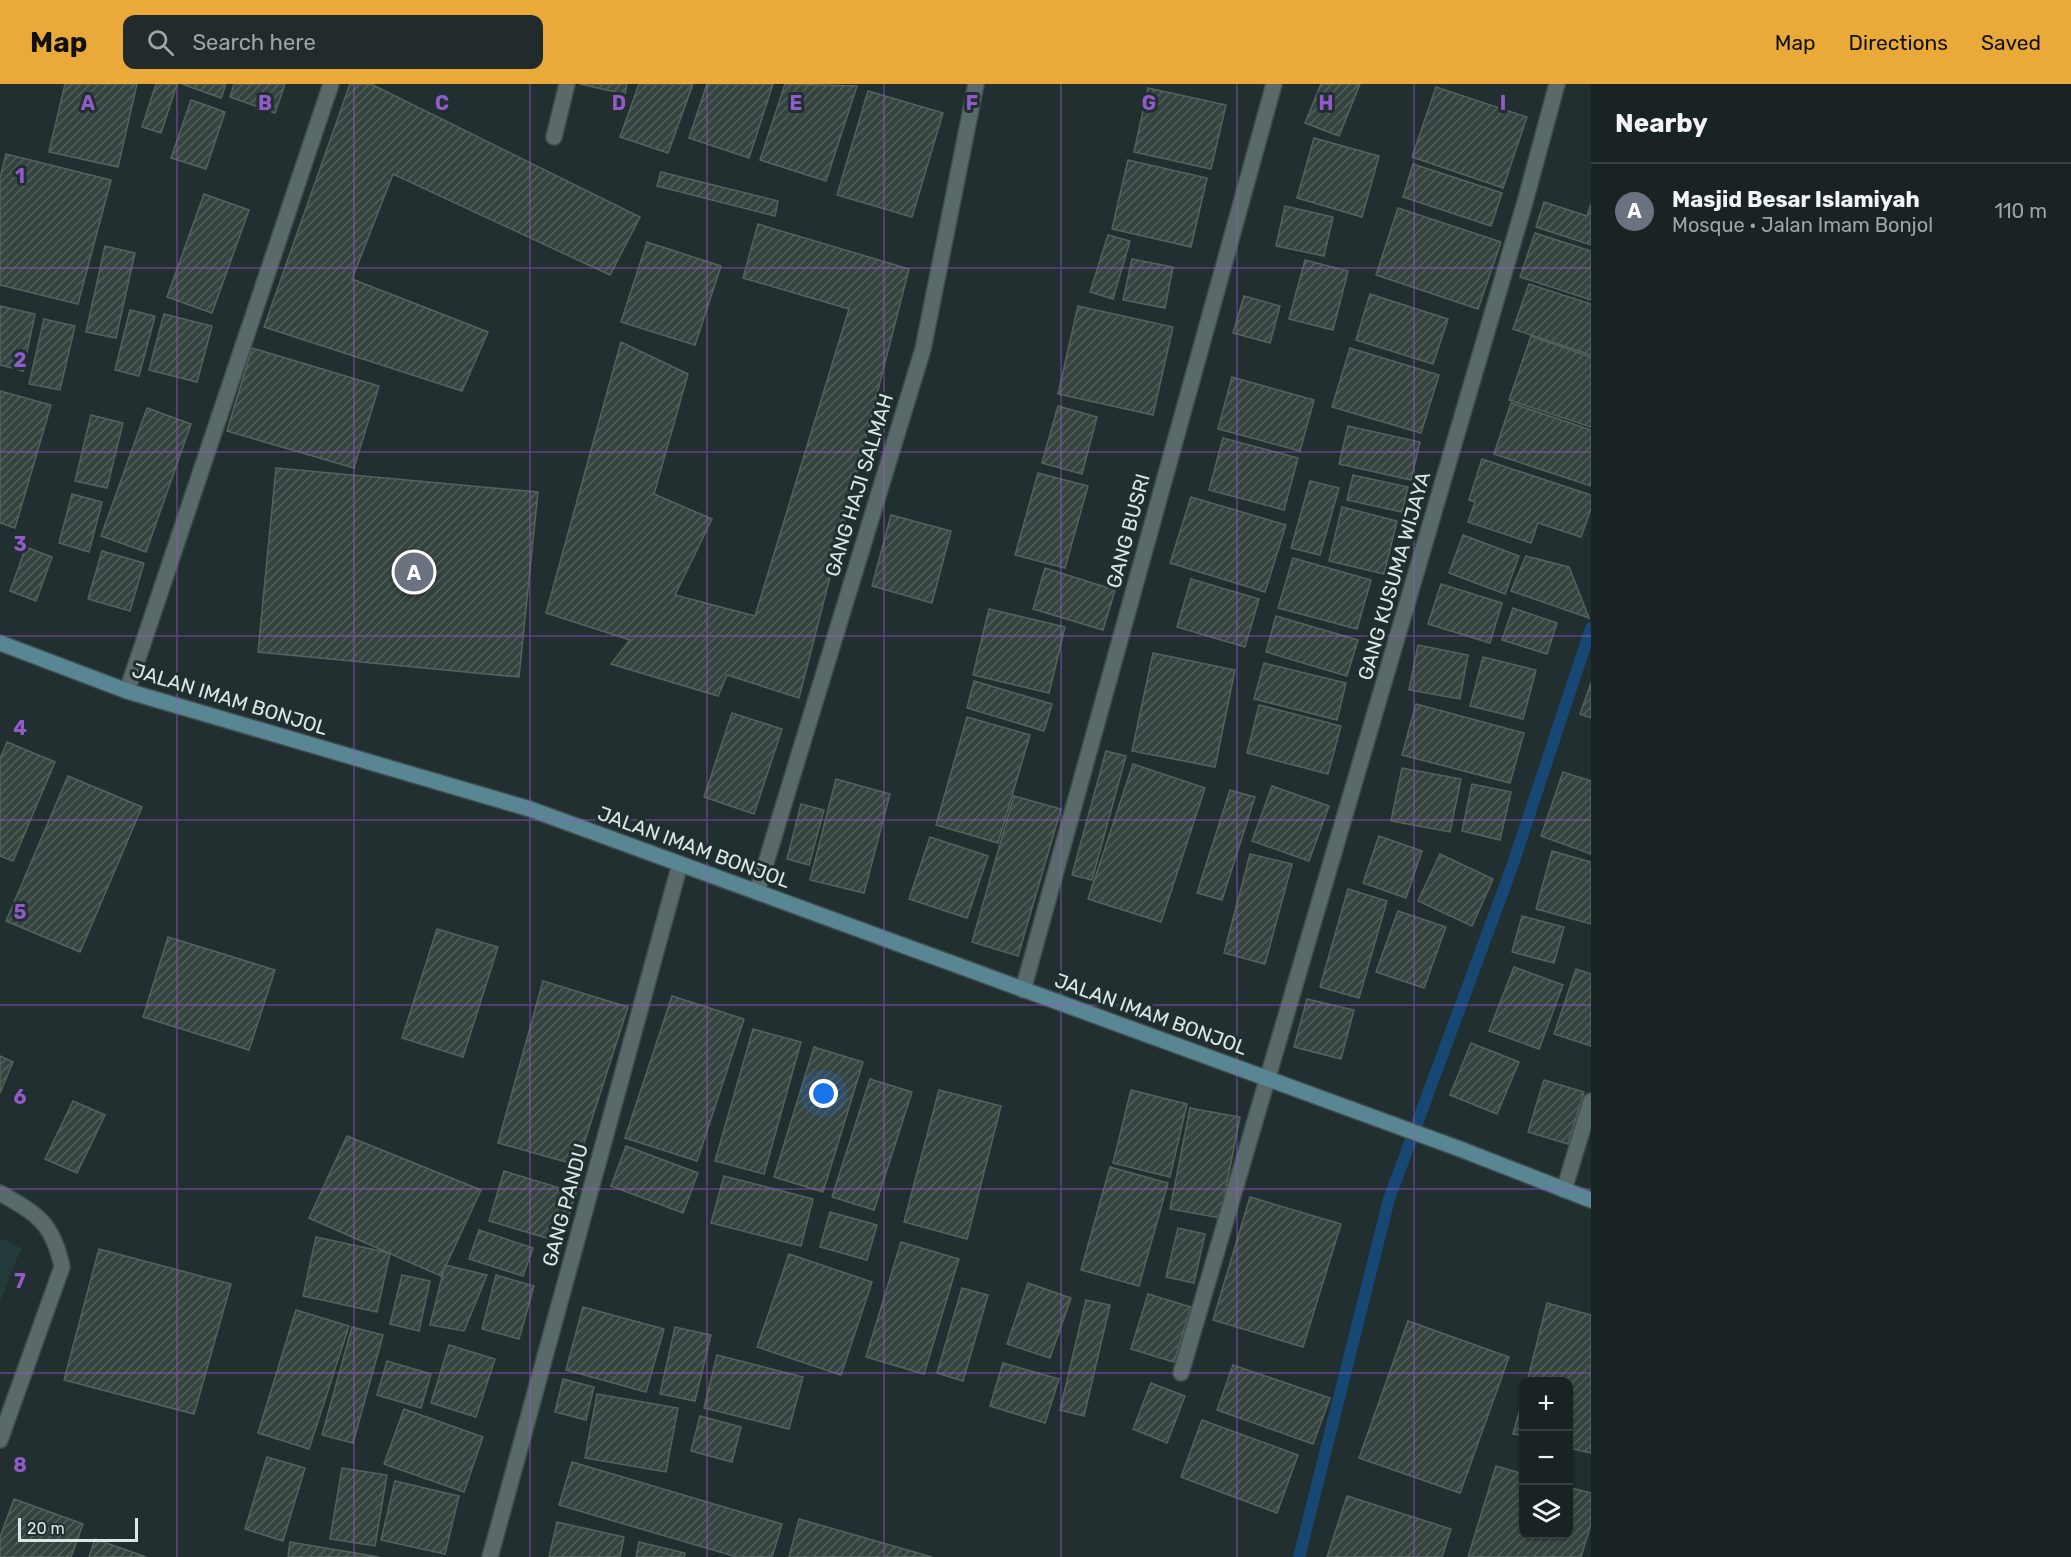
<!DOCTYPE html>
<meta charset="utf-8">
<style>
body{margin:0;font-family:Rubik,sans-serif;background:#222b2c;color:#f1f3f6}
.controls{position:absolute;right:18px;bottom:18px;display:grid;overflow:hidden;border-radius:12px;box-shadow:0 2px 4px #0004}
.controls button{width:54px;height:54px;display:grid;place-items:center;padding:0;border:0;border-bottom:2px solid #374041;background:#192324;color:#f1f3f6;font:30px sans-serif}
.scale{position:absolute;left:18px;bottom:15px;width:120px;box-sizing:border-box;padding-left:6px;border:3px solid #dce6e6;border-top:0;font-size:16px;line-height:21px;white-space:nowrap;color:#dce6e6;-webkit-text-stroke:4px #212f30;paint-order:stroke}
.you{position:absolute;left:824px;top:1010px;width:21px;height:21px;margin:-15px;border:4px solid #fff;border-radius:50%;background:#1a73e8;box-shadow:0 0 0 9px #1a73e833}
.badge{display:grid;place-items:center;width:39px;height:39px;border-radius:50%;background:#eaaa39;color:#fff;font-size:20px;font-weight:700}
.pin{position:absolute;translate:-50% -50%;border:3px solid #fff;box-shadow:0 2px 6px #0006}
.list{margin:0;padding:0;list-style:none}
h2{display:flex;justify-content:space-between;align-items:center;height:78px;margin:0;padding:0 24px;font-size:26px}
h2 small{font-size:20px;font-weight:400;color:#9fa4a6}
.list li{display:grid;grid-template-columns:39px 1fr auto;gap:18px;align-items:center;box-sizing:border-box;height:96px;padding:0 24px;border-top:2px solid #374041}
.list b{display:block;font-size:22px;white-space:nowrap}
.list p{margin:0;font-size:20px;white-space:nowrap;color:#9fa4a6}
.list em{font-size:20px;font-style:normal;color:#9fa4a6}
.icon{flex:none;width:33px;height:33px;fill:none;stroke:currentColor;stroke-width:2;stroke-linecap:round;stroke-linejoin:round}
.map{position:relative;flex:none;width:1591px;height:1473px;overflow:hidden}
header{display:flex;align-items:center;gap:36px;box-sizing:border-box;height:84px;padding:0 30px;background:#eaaa39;color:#111}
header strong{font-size:28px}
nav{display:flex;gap:33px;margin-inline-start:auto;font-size:21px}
.search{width:420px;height:54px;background:#222b2c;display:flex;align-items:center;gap:15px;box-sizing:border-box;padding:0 21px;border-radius:12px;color:#9fa4a6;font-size:22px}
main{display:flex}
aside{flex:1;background:#192324}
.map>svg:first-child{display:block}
</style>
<header>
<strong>Map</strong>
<div class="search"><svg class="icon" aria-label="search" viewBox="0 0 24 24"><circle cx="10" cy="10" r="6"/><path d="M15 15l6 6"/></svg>Search here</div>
<nav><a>Map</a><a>Directions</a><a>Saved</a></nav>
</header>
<main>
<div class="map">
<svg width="1591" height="1473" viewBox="0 0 1591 1473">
<defs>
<pattern id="building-hatch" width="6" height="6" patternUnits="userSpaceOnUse" patternTransform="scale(1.5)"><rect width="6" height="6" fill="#364440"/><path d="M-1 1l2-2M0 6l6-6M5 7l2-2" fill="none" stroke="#525f5c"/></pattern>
</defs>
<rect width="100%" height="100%" fill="#212f30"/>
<!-- built -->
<path fill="#233a3b" d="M0,1154L21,1164L0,1218Z"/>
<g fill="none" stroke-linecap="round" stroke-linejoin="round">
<!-- stream -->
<path stroke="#174873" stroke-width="12" d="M1299,1473L1389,1115L1512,783L1591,544"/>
</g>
<!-- building -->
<g fill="url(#building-hatch)" stroke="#54635e" stroke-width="1.5">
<path d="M65,0H137L118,83L49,68Z"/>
<path d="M156,0H177L161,49L142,43Z"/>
<path d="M182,0H226L221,14Z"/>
<path d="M234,0H285L275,29L230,13Z"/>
<path d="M350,0H371L640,133L610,191L393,90L352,195L488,248L462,307L264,243Z"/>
<path d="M580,0H627L625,10Z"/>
<path d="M639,0H693L668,69L620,53Z"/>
<path d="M707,0H773L749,74L689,54Z"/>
<path d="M785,0L857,2L826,97L760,76Z"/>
<path d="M1321,0H1360L1339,52L1305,39Z"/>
<path d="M1436,3L1527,33L1503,104L1412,73Z"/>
<path d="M1148,4L1226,21L1211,85L1134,68Z"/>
<path d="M868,7L943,29L912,133L837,111Z"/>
<path d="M191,16L225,28L206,85L171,74Z"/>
<path d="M1314,54L1379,72L1362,133L1297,114Z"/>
<path d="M6,70L111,96L78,220L0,201V94Z"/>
<path d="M1128,76L1207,94L1191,163L1112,145Z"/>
<path d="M1413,80L1502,109L1491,142L1403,113Z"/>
<path d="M661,88L778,117L775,132L657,102Z"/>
<path d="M204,110L249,126L212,229L167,213Z"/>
<path d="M1544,118L1587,132L1591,120V161L1536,143Z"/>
<path d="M1285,122L1333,133L1324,172L1276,162Z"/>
<path d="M1398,124L1501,158L1478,225L1376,191Z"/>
<path d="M758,140L909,185L799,614L727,591L718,612L611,580L630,556L546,529L621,258L688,290L654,410L712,435L675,511L755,532L849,225L743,194Z"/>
<path d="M1535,149L1591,167V216L1520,193Z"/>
<path d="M1108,151L1130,157L1113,215L1090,208Z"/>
<path d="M647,158L721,182L695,261L621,238Z"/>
<path d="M105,162L135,169L116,254L86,248Z"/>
<path d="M1132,175L1173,183L1165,224L1123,216Z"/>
<path d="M1305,176L1348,187L1333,246L1289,235Z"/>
<path d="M1529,200L1591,220V271L1513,245Z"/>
<path d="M1370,210L1448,235L1433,280L1356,256Z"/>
<path d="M1244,212L1280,222L1270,259L1233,249Z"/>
<path d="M0,222L35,230L23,287L0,281Z"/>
<path d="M1078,222L1173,243L1153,331L1058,310Z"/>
<path d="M130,226L155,232L139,292L115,286Z"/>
<path d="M164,230L212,242L197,298L149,286Z"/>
<path d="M44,235L75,242L60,306L29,300Z"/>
<path d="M1531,252L1591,273V343L1509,316Z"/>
<path d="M252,264L379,302L354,384L227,347Z"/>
<path d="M1350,264L1439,291L1421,349L1332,323Z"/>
<path d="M1232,293L1314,316L1300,367L1218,345Z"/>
<path d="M0,307L51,321L15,444L0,439Z"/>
<path d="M1511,319L1591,346V402L1494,370Z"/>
<path d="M1058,322L1097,333L1082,390L1042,379Z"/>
<path d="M147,324L191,340L146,468L101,452Z"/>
<path d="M91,331L123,339L107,404L75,397Z"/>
<path d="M1348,342L1420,358L1411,396L1339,380Z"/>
<path d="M1223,354L1298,374L1284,426L1209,406Z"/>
<path d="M1482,375L1591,411V425L1581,453L1538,439L1531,459L1468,438L1475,418L1469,416Z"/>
<path d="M276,384L538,408L519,593L258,568Z"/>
<path d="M1038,389L1088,402L1065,484L1015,471Z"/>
<path d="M1353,391L1408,403L1402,428L1347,416Z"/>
<path d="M1310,397L1339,404L1320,471L1291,464Z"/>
<path d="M72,410L102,418L89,468L59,459Z"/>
<path d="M1191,413L1286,441L1265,508L1170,479Z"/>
<path d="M1342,423L1397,437L1384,490L1329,477Z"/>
<path d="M891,431L951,447L932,519L872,502Z"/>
<path d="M1463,451L1519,472L1505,510L1449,489Z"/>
<path d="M26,463L52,473L36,517L10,507Z"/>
<path d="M102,467L144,479L130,527L88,515Z"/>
<path d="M1526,472L1569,483L1589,534L1511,507Z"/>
<path d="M1293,474L1371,496L1357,545L1278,524Z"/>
<path d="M1045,484L1115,506L1103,546L1033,525Z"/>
<path d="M1191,495L1259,515L1245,563L1177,543Z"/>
<path d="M1441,500L1502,519L1490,559L1428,540Z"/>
<path d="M1513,524L1557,539L1547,570L1502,556Z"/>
<path d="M989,525L1065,543L1049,609L973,591Z"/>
<path d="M1276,532L1358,556L1347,592L1266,568Z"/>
<path d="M1418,561L1468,571L1460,615L1409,606Z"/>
<path d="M1153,569L1235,586L1215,683L1132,667Z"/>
<path d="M1483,573L1536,586L1523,635L1470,622Z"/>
<path d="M1264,579L1346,599L1337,636L1254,615Z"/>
<path d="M974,597L1052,620L1044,647L967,624Z"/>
<path d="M1591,599V634L1580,630Z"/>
<path d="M1416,620L1524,649L1510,699L1402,671Z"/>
<path d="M1259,621L1341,642L1328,690L1247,669Z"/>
<path d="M732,629L782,645L754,730L704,713Z"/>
<path d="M967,633L1030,651L998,759L936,741Z"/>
<path d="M7,658L55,678L13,777L0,772V675Z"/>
<path d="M1106,667L1126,672L1092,796L1072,791Z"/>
<path d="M1133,680L1205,704L1161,838L1088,815Z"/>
<path d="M1402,684L1461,695L1450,748L1391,737Z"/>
<path d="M1563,688L1591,697V770L1541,752Z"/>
<path d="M68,692L142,723L80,868L6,837Z"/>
<path d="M836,695L890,710L864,809L810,796Z"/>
<path d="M1472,700L1511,708L1500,756L1462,747Z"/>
<path d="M1272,702L1329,722L1309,777L1252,757Z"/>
<path d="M1230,706L1255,713L1222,816L1197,809Z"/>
<path d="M1014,712L1061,725L1018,872L972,858Z"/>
<path d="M801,720L824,726L809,781L787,775Z"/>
<path d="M1379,752L1422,767L1406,814L1363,799Z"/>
<path d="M930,753L988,772L967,834L909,815Z"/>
<path d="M1552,767L1591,778V840L1536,825Z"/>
<path d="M1250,770L1292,780L1265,880L1224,869Z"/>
<path d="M1440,770L1493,795L1472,842L1418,817Z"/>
<path d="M1348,805L1387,817L1359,914L1320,903Z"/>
<path d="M1398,827L1446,843L1424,904L1376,888Z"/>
<path d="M1522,832L1564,843L1554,879L1512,868Z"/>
<path d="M437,845L498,863L463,973L402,954Z"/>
<path d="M168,853L275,886L249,966L143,933Z"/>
<path d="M1514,883L1563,901L1539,965L1489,947Z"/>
<path d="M1576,885L1591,890V962L1554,950Z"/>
<path d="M543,897L628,923L577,1081L498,1059Z"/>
<path d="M672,912L744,935L697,1077L625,1054Z"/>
<path d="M1307,915L1354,926L1341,975L1294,963Z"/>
<path d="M753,945L801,958L764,1090L715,1077Z"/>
<path d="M1471,959L1519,978L1497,1030L1450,1011Z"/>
<path d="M814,963L863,978L823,1108L774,1093Z"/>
<path d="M0,972L13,978L0,1009Z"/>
<path d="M870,995L912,1008L874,1126L832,1113Z"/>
<path d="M1544,996L1584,1008L1568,1060L1528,1048Z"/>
<path d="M939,1006L1001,1022L967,1155L904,1138Z"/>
<path d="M1131,1006L1187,1020L1170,1093L1113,1079Z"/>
<path d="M73,1017L105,1031L77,1089L45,1075Z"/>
<path d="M1190,1024L1240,1033L1220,1134L1170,1125Z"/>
<path d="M347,1052L481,1106L441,1192L309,1134Z"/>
<path d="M626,1062L698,1089L683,1129L611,1102Z"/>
<path d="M1110,1083L1168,1099L1139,1202L1081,1186Z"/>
<path d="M504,1087L576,1109L560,1158L489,1137Z"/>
<path d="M724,1092L813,1115L801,1162L711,1139Z"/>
<path d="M1250,1113L1341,1140L1303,1263L1213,1236Z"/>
<path d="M830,1128L877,1141L867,1176L820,1163Z"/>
<path d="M1178,1144L1205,1150L1194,1199L1166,1193Z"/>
<path d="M479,1146L533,1164L523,1192L469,1175Z"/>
<path d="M316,1153L390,1169L377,1228L303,1212Z"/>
<path d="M901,1158L959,1175L924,1290L866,1273Z"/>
<path d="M99,1165L231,1200L194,1330L64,1296Z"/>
<path d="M789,1170L872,1198L841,1291L757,1263Z"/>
<path d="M445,1181L487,1191L464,1247L430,1241Z"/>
<path d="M402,1191L430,1197L419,1247L390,1240Z"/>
<path d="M496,1191L534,1202L519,1255L482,1245Z"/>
<path d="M1028,1199L1071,1214L1050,1274L1007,1260Z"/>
<path d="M962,1204L988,1211L963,1297L937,1289Z"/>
<path d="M1148,1210L1191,1223L1174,1278L1131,1265Z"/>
<path d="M1086,1216L1110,1221L1084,1332L1060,1326Z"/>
<path d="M1547,1219L1591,1231V1369L1568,1364V1298H1527Z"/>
<path d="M583,1223L664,1245L646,1308L566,1286Z"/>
<path d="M296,1226L349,1242L309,1365L258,1349Z"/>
<path d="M1408,1237L1509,1273L1460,1409L1359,1374Z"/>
<path d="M352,1243L383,1251L353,1359L322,1351Z"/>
<path d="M675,1243L711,1251L695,1317L660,1310Z"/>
<path d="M449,1261L495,1275L476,1333L431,1319Z"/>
<path d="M717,1271L803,1293L789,1345L704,1324Z"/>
<path d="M387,1277L431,1290L421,1324L377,1311Z"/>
<path d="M1003,1279L1059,1295L1045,1339L990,1322Z"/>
<path d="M1233,1281L1330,1314L1313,1360L1217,1326Z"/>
<path d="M563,1295L594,1303L586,1336L555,1328Z"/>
<path d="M1151,1299L1185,1312L1167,1359L1133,1345Z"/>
<path d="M597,1310L678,1324L666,1388L585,1374Z"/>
<path d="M1524,1310V1352L1513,1350Z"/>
<path d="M404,1325L483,1353L464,1408L384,1380Z"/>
<path d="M700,1332L741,1343L732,1378L691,1367Z"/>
<path d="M1202,1336L1298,1371L1277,1429L1181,1393Z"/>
<path d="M267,1373L305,1384L283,1457L245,1445Z"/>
<path d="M572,1378L782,1440L772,1473H737L559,1421Z"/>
<path d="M1496,1382L1524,1390V1450H1568V1403L1591,1409V1440L1581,1473H1468Z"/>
<path d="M342,1384L387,1391L375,1462L330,1455Z"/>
<path d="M395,1397L459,1412L445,1470L381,1456Z"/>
<path d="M1347,1412L1451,1445L1442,1473H1327Z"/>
<path d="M14,1415L83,1440L71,1473H0V1453Z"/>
<path d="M799,1435L932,1473H789Z"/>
<path d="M557,1438L624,1453L620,1473H549Z"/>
<path d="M95,1455L146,1473H89Z"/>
<path d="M290,1458L379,1473H288Z"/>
<path d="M639,1458L685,1469L684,1473H636Z"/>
</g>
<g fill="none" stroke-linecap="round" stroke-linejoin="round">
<defs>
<g id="street">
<path d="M554,53L567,0"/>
<path d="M127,607L331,0"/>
<path d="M757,808L923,265L976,0"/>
<path d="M1023,906L1274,0"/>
<path d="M1564,1106L1591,1017"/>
<path d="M0,1109C37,1130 53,1139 62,1183L0,1356"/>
<path d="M1181,1289L1525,118L1557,0"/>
<path d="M490,1473L680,780"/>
</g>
<path id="secondary" d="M0,559L127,607L530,725L1460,1065L1591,1116"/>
</defs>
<!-- street casing -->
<use href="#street" stroke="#404d4e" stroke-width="18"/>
<!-- secondary casing -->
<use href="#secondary" stroke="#404d4e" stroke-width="18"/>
<!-- street -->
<use href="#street" stroke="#5a6a6b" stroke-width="15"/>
<!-- secondary -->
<use href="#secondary" stroke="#588693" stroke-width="15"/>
</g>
<!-- grid -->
<path fill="none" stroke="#935ac9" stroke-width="1.5" stroke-opacity="0.55" d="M177,0V1473M354,0V1473M530,0V1473M707,0V1473M884,0V1473M1061,0V1473M1237,0V1473M1414,0V1473M0,184H1591M0,368H1591M0,552H1591M0,736H1591M0,921H1591M0,1105H1591M0,1289H1591"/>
<g text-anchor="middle" stroke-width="6" stroke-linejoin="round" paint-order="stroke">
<!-- street labels -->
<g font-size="20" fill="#dce6e6" stroke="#212f30">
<text transform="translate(859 401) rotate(-73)" y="7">GANG HAJI SALMAH</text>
<text transform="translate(1128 447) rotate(-75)" y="7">GANG BUSRI</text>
<text transform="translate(1394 492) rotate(-74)" y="7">GANG KUSUMA WIJAYA</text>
<text transform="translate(230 615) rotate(17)" y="7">JALAN IMAM BONJOL</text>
<text transform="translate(694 763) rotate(20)" y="7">JALAN IMAM BONJOL</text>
<text transform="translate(1151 930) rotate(20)" y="7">JALAN IMAM BONJOL</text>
<text transform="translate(565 1121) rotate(-75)" y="7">GANG PANDU</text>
</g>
</g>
<g font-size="20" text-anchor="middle" font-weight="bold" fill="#935ac9" stroke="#212f30" stroke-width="6" stroke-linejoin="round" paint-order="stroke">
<text x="88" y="26">A</text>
<text x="265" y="26">B</text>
<text x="442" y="26">C</text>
<text x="619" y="26">D</text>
<text x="796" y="26">E</text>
<text x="972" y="26">F</text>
<text x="1149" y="26">G</text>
<text x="1326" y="26">H</text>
<text x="1503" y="26">I</text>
<text x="20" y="99">1</text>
<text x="20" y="283">2</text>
<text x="20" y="467">3</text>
<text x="20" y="651">4</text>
<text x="20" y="835">5</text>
<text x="20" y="1020">6</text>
<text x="20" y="1204">7</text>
<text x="20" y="1388">8</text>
</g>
</svg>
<div class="controls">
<button>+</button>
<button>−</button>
<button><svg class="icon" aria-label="layers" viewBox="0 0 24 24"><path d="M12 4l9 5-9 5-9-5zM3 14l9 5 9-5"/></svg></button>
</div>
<div class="scale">20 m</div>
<div class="you"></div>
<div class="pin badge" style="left:414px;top:488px;background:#6b7280">A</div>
</div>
<aside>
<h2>Nearby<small></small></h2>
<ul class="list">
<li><span class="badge" style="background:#6b7280">A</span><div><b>Masjid Besar Islamiyah</b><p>Mosque · Jalan Imam Bonjol</p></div><em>110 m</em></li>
</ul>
</aside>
</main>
